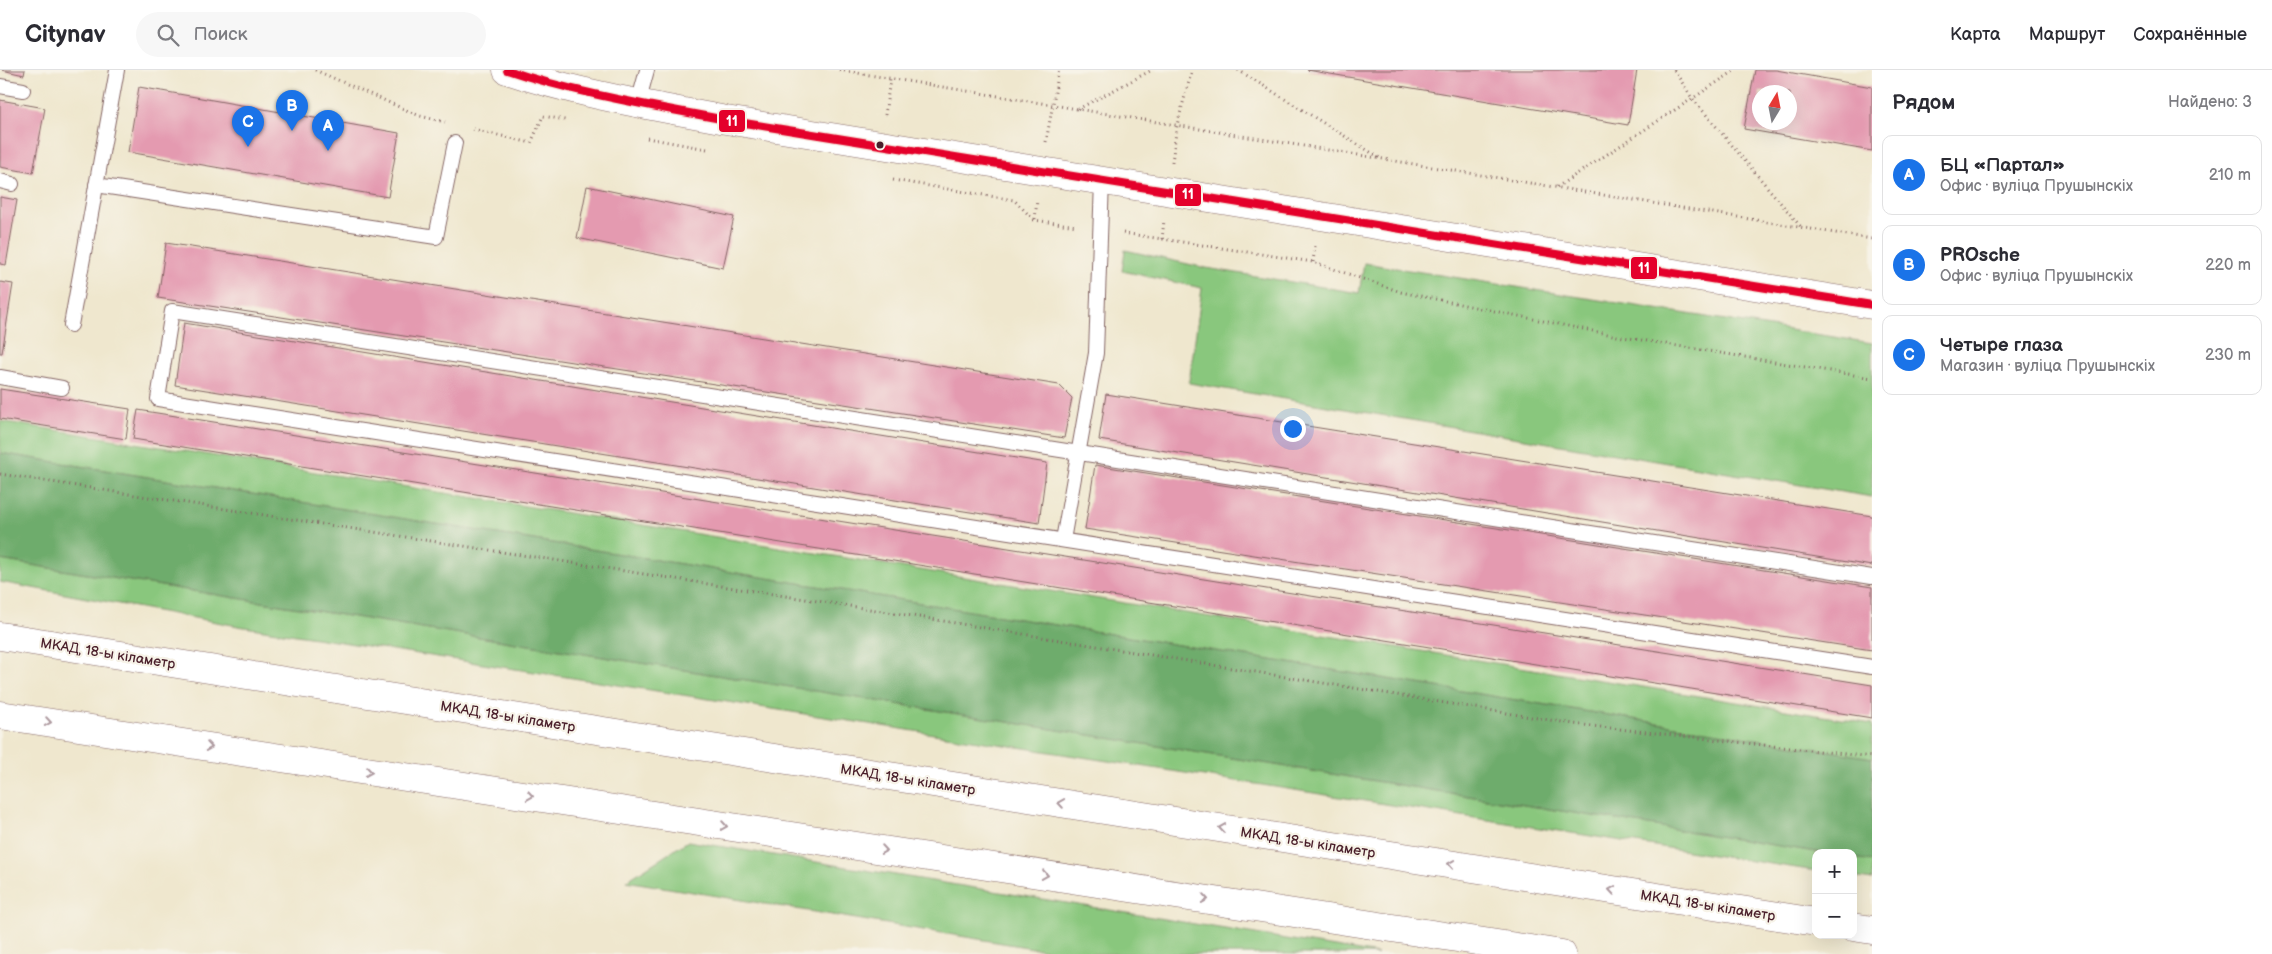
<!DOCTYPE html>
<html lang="ru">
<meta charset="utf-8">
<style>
body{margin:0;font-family:"Balsamiq Sans",sans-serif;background:#f7f7f7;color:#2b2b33}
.controls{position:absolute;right:15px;bottom:15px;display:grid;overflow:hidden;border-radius:10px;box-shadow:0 5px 20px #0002}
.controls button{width:45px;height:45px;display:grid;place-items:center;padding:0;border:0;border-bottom:1px solid #e1e1e2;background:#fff;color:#2b2b33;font:25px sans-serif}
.compass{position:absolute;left:1752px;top:15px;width:45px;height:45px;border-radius:50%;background:#fff;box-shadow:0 5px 20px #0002;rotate:10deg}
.you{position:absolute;left:1292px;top:358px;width:18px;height:18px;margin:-12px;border:4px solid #fff;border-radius:50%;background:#1a73e8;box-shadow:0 0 0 8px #1a73e833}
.badge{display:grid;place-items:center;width:32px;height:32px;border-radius:50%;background:#1a73e8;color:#fff;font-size:16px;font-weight:700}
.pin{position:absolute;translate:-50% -41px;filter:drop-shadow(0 1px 2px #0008)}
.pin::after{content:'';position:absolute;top:26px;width:18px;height:15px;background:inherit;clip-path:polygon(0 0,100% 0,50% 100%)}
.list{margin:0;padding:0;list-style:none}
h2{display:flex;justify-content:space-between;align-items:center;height:65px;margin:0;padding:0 20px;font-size:21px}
h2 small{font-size:16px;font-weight:400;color:#7c7c81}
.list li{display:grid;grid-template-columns:32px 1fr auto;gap:15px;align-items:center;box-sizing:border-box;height:80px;margin:0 10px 10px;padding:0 10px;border:1px solid #e1e1e2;border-radius:10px}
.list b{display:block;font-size:19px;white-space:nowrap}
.list p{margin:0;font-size:16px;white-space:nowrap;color:#7c7c81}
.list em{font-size:16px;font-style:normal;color:#7c7c81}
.icon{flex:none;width:28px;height:28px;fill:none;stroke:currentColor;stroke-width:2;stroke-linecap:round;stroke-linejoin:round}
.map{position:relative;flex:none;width:1872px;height:884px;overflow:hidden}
header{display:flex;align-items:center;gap:30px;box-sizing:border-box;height:70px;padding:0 25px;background:#fff;border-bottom:1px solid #e1e1e2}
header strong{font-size:24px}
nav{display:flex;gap:28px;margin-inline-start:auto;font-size:18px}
.search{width:350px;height:45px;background:#f7f7f7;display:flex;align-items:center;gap:12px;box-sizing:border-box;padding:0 18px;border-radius:28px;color:#7c7c81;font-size:19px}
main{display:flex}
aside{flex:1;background:#fff}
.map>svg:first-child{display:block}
</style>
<header>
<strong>Citynav</strong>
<div class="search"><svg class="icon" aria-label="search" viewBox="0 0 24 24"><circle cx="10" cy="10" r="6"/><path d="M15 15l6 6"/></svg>Поиск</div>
<nav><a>Карта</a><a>Маршрут</a><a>Сохранённые</a></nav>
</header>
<main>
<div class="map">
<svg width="1872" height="884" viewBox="0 0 1872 884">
<rect width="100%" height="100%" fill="#f7f3e8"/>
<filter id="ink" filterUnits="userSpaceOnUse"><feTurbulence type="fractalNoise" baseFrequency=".02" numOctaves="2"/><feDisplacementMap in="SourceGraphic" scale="10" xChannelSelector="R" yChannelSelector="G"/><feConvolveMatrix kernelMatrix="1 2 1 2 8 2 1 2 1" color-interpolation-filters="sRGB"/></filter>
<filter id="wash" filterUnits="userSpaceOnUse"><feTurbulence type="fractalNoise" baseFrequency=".0096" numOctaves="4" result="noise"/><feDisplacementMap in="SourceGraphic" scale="20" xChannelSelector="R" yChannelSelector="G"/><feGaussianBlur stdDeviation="1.12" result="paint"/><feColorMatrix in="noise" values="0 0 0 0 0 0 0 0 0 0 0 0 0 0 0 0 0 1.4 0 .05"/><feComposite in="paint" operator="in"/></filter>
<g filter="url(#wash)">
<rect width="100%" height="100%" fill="#efe7ce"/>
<!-- green -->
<g fill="#89c77d" stroke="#6a7354">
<path d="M1125,180L1206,198L1359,223L1364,193L1872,273V427L1189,313L1202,218L1122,201Z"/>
<path d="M0,351L1872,654V688L0,383Z"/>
<path d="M0,490L1823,783H1816V801L238,556L0,512Z"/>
<path d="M688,771L1378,884H1069L626,811Z"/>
<path d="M1853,788L1872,791V810L1853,807Z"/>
</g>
<!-- forest -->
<path fill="#6eac6c" stroke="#5c664c" d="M0,383L1872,688V791L1853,788V783H1823L0,490Z"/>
<g id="blocks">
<!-- building -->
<g fill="#e49ab0" fill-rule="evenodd">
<path d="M2,0H25L24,5Z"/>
<path d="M1307,0H1637L1628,55Z"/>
<path d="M1755,0H1776L1872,17V81L1744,59ZM1760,22H1790V52H1760Z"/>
<path d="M139,17L399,63L388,127L128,82Z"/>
<path d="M0,30L45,38L33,103L0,97Z"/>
<path d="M587,116L734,147L723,198L577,168Z"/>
<path d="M0,127L17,130L6,195L0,194Z"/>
<path d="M166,173L1059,315L1072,328L1064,368L158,228Z"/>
<path d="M0,212L13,214L2,283H0Z"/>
<path d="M184,253L1047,393L1039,453L175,315Z"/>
<path d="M0,319L130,339L126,369L0,349Z"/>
<path d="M1106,324L1872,446V496L1099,370Z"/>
<path d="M138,340L1872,615V648L133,369Z"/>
<path d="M1095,395L1872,517V580L1085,459Z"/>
</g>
</g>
</g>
<g filter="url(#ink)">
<use href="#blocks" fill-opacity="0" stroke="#846564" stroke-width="1"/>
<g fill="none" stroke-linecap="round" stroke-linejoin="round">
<defs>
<g id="service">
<path d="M0,16L23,20"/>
<path d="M638,33L647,0"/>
<path d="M0,111L12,114"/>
<path d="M96,115L436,167L455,73"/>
<path d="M71,255L117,0"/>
<path d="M0,307L62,318"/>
<path d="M1063,470L1096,283L1102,111"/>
<path d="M1872,507L172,241L158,329L1872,597"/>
</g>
<path id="tertiary" d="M507,0C578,24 653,36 726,50L1872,235"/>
<g id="trunk">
<path d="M0,566L1816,852"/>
<path d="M0,645L1562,884"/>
<path d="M1853,857L1872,860"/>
</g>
</defs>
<!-- service casing -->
<use href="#service" stroke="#846564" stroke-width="16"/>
<!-- tertiary casing -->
<use href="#tertiary" stroke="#846564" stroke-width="29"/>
<!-- trunk casing -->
<use href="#trunk" stroke="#846564" stroke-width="29"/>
<!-- path -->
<g stroke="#846564" stroke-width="3" stroke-dasharray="1 4" stroke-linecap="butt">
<path d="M315,0L420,46L445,52"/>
<path d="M839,0L1872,169"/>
<path d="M1238,0L1380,88"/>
<path d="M1674,0L1692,28L1801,157"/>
<path d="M1078,39L1152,0"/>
<path d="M885,45L890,9"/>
<path d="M473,59L531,73L543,46L565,50"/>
<path d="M647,68L707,79"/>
<path d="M1046,72L1059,0"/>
<path d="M1172,92L1177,55L1192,0"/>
<path d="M893,110L1014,130L1034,150L1077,156"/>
<path d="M1557,117L1736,0"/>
<path d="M1035,149L1037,130"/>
<path d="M1123,163L1313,192L1401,222L1617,266L1872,308"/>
<path d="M1162,169L1164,150"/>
<path d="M1313,192L1315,176"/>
<path d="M0,404L882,541L1574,654L1872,687"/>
</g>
<!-- service -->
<use href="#service" stroke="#fff" stroke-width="14"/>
<!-- tertiary -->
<use href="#tertiary" stroke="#fff" stroke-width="28"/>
<!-- trunk -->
<use href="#trunk" stroke="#fff" stroke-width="28"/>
<defs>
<path id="bus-1" d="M507,0C578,24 653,36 726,50L1872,235"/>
</defs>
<!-- bus-1 casing -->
<use href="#bus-1" stroke="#f7f3e8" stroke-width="11"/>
<!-- bus-1 -->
<use href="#bus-1" stroke="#e4002b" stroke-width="8"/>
</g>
<!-- one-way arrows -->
<defs><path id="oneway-chevron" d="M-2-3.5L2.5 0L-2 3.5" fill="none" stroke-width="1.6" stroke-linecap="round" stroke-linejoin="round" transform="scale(1.25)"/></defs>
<g stroke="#ae9aa0">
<use href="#oneway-chevron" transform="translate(48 652) rotate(9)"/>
<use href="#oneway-chevron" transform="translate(209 677) rotate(9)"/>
<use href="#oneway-chevron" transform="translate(369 702) rotate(9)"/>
<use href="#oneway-chevron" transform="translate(530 726) rotate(9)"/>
<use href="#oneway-chevron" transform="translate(1061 733) rotate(-171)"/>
<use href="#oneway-chevron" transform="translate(724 756) rotate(9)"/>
<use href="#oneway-chevron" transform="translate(1222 758) rotate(-171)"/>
<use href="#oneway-chevron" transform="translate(884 780) rotate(9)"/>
<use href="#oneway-chevron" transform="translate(1451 794) rotate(-171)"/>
<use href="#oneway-chevron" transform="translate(1045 805) rotate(9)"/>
<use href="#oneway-chevron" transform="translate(1612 820) rotate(-171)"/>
<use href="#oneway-chevron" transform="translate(1205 829) rotate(9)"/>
</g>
</g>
<!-- markers -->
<circle fill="#4a1f2b" stroke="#f7f3e8" stroke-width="2" cx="880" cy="75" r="4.5"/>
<g text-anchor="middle" stroke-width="4.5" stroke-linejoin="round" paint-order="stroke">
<!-- street labels -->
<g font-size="14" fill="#4a1f2b" stroke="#f7f3e8">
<text transform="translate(108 583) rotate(9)" y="5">МКАД, 18-ы кіламетр</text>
<text transform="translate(508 646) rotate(9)" y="5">МКАД, 18-ы кіламетр</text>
<text transform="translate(908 709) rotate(9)" y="5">МКАД, 18-ы кіламетр</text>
<text transform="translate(1308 772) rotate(9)" y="5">МКАД, 18-ы кіламетр</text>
<text transform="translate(1708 835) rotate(9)" y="5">МКАД, 18-ы кіламетр</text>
</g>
</g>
<g stroke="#f7f3e8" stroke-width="2">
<rect x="718" y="39" width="28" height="24" rx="5" fill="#e4002b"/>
<rect x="1174" y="113" width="28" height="24" rx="5" fill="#e4002b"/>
<rect x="1630" y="186" width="28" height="24" rx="5" fill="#e4002b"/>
</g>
<g font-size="14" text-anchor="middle" font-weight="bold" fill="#fff">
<text x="732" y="56">11</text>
<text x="1188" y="129">11</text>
<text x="1644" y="203">11</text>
</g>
</svg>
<div class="controls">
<button>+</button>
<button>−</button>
</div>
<svg class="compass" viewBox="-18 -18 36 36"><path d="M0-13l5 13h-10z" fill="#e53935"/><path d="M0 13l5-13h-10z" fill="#7c7c81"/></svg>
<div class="you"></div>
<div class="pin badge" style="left:328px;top:81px">A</div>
<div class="pin badge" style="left:292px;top:61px">B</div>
<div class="pin badge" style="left:248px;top:77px">C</div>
</div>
<aside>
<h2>Рядом<small>Найдено: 3</small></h2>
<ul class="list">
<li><span class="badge">A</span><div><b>БЦ «Партал»</b><p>Офис · вуліца Прушынскіх</p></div><em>210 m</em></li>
<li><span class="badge">B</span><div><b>PROsche</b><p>Офис · вуліца Прушынскіх</p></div><em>220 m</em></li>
<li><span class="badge">C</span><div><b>Четыре глаза</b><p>Магазин · вуліца Прушынскіх</p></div><em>230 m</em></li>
</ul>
</aside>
</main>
